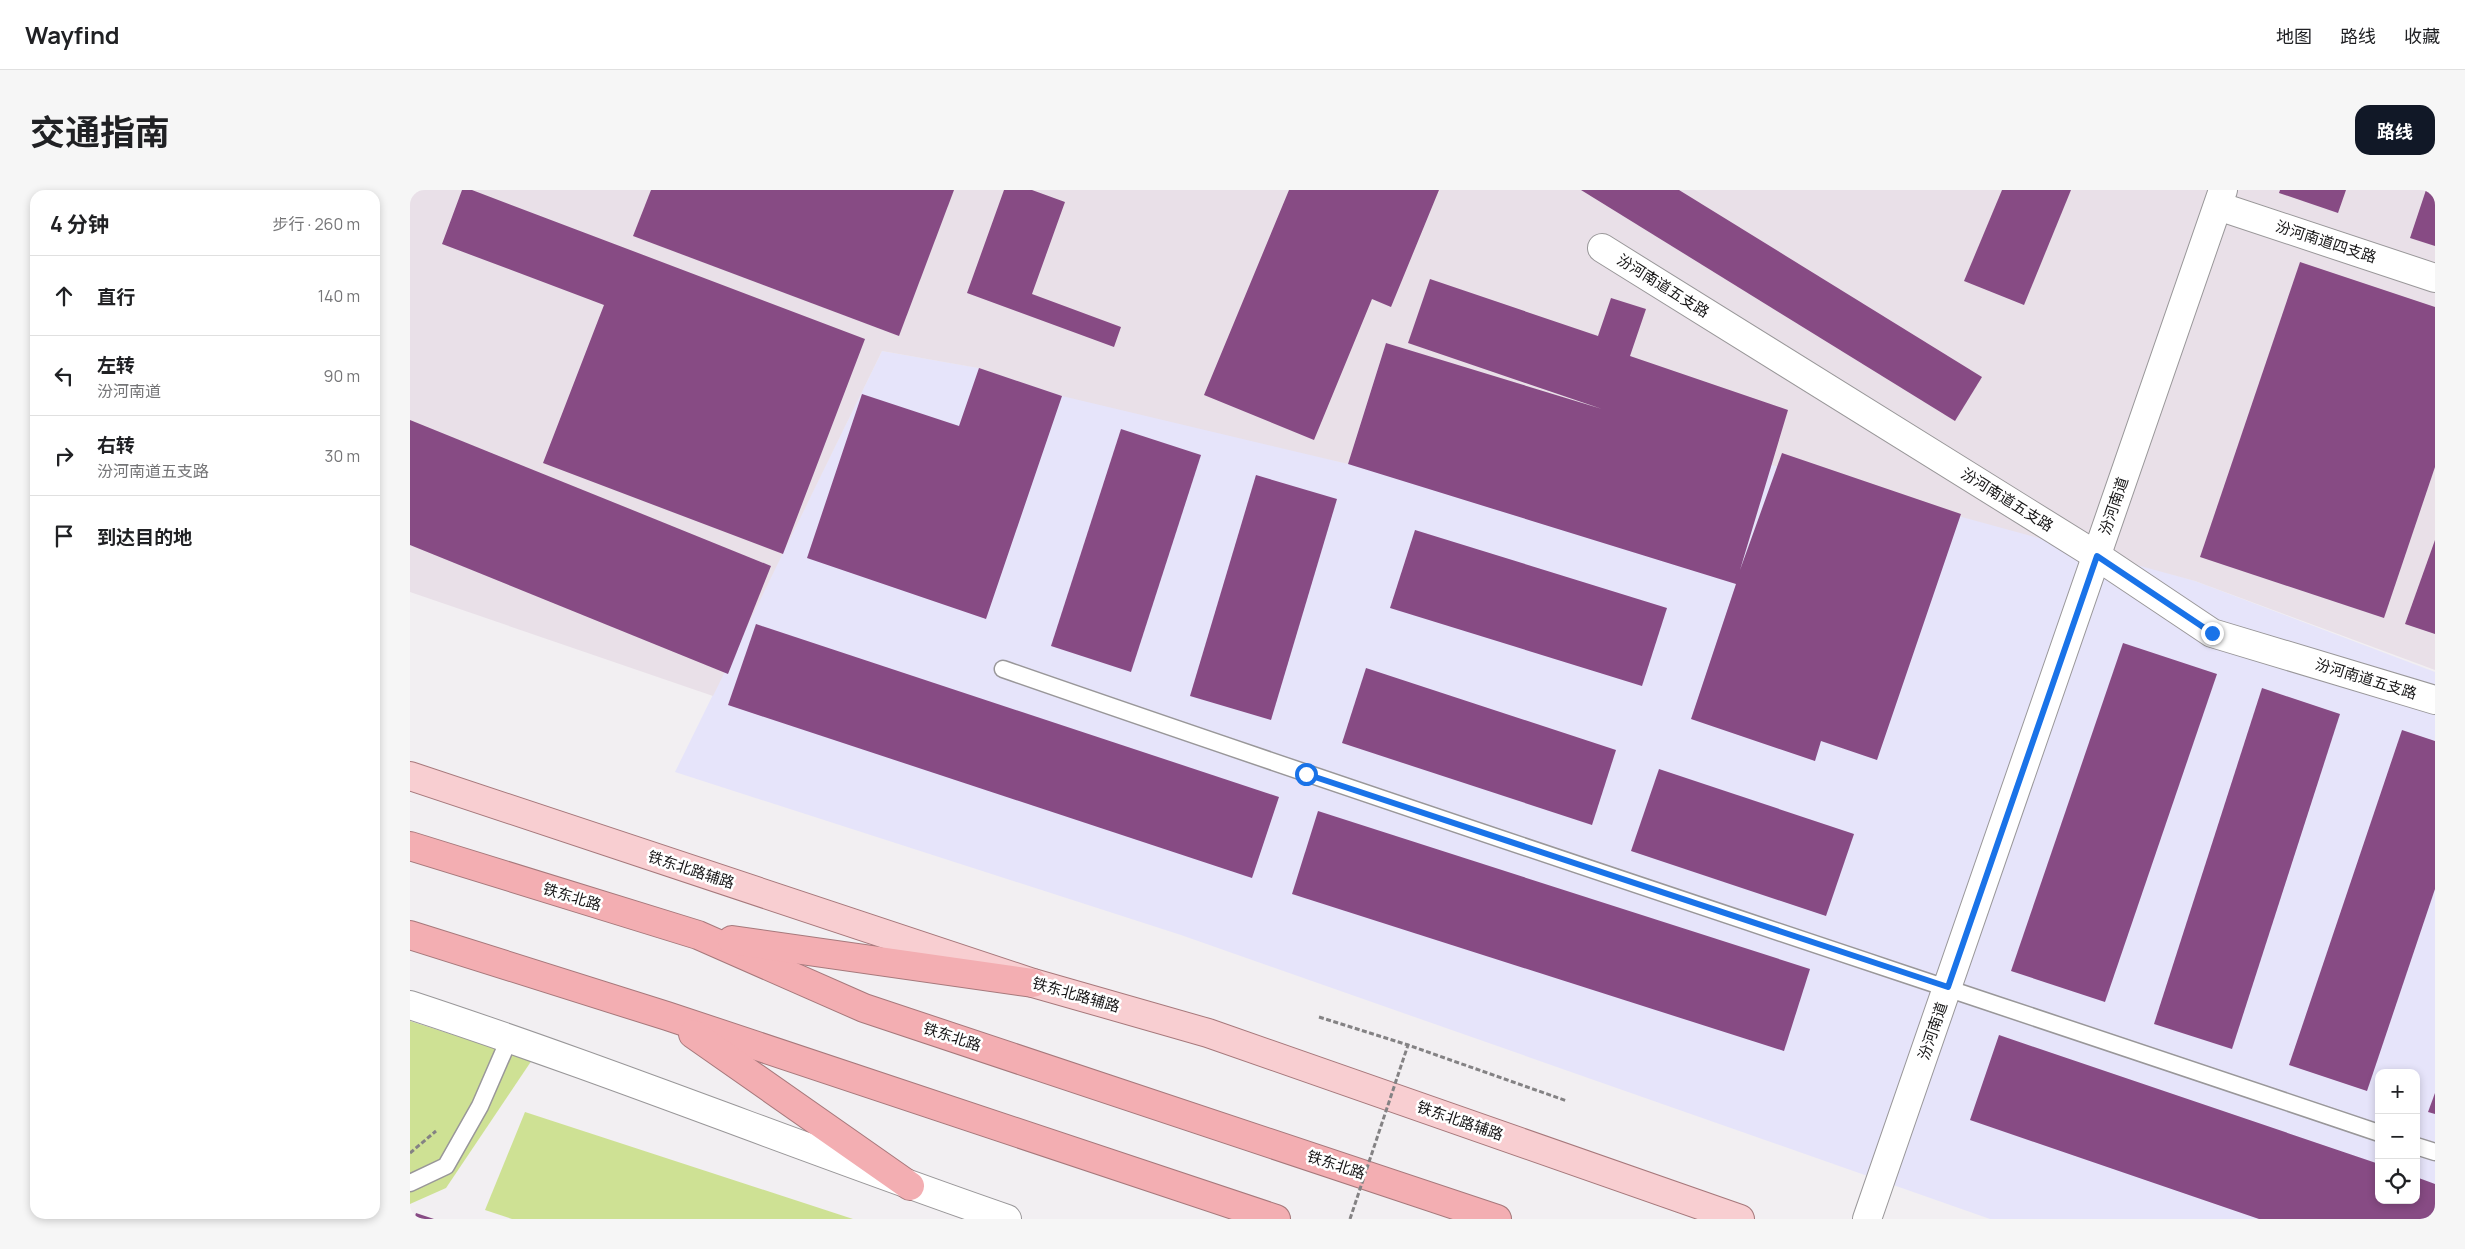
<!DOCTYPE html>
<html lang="zh">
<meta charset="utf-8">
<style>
body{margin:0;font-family:Manrope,"Noto Sans SC",sans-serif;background:#f6f6f6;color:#202124}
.controls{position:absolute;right:15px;bottom:15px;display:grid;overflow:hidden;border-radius:10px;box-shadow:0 2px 8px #0003}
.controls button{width:45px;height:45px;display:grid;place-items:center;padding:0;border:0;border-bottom:1px solid #e0e0e0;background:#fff;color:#202124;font:25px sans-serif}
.stop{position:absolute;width:15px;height:15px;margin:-11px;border:4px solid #1a73e8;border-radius:50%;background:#fff}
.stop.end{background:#1a73e8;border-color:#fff;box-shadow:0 1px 5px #0008}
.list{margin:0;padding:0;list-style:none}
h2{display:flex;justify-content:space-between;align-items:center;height:65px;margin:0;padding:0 20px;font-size:21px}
h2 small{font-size:16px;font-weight:400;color:#757577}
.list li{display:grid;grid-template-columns:32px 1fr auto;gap:15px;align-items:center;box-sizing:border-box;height:80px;padding:0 20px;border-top:1px solid #e0e0e0}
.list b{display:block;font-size:19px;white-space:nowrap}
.list p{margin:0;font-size:16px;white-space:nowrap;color:#757577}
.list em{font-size:16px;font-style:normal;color:#757577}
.icon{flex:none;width:28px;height:28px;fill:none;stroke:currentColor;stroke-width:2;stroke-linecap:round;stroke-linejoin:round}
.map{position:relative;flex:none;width:2025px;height:1029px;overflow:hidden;border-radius:15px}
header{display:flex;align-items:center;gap:30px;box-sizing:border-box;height:70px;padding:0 25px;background:#fff;border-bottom:1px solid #e0e0e0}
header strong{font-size:24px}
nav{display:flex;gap:28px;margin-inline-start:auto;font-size:18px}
.intro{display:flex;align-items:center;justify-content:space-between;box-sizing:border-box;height:120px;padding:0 30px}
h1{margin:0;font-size:35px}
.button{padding:12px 22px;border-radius:15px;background:#111827;color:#fff;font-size:18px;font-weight:700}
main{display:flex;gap:30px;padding:0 30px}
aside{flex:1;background:#fff;border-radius:15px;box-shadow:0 2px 8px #0003}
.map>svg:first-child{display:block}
</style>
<header>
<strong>Wayfind</strong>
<nav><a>地图</a><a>路线</a><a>收藏</a></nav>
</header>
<div class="intro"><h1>交通指南</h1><a class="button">路线</a></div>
<main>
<aside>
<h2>4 分钟<small>步行 · 260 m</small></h2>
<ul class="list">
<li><svg class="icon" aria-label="ahead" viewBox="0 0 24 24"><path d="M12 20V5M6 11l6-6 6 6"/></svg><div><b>直行</b></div><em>140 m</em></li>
<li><svg class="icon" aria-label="left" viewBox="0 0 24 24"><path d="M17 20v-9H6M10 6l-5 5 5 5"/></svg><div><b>左转</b><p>汾河南道</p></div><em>90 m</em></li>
<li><svg class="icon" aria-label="right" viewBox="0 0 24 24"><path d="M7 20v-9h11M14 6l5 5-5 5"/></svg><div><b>右转</b><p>汾河南道五支路</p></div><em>30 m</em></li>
<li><svg class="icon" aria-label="arrive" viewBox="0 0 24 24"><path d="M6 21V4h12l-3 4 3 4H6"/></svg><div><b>到达目的地</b></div></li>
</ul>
</aside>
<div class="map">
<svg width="2025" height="1029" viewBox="0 0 2025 1029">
<rect width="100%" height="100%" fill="#f2eff2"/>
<!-- commercial -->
<path fill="#e6e4fa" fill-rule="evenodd" d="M976,153L1785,391L2025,482V1029H1580L771,745L265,582L472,161L569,178L938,274ZM1969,883H2006V1010H1969Z"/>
<!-- built -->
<path fill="#e9e0e8" d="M0,0H2025V480L1785,391L1340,269L976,153L938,274L652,206L568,178L472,161L303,506L0,402Z"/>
<!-- green -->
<g fill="#cee194">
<path d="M0,831L122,870L36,998L0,1014Z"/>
<path d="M115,922L443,1029H102L75,1020Z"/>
</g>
<!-- building -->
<g fill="#874b84">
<path d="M52,0H62L455,149L373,364L133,273L194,115L32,54Z"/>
<path d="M241,0H544L489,146L223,46Z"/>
<path d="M594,0H622L655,12L622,104L711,137L704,157L557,103Z"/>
<path d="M879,0H1029L981,117L962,109L904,250L794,205Z"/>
<path d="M1171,0H1269L1572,187L1545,231Z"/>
<path d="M1592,0H1661L1614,115L1554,91Z"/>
<path d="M1870,0H1936L1928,23L1869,3Z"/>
<path d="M2016,0H2025V56L2000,48Z"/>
<path d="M1890,72L2025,117V277L1974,428L1790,367Z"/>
<path d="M1020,89L1188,146L1201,108L1236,119L1220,166L1378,220L1330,380L1372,263L1551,324L1467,570L1411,551L1405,571L1281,529L1326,394L938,274L976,153L1192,219L998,153Z"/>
<path d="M569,178L652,206L576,429L397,368L452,204L549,236Z"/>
<path d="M0,230L361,376L318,484L0,355Z"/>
<path d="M711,239L791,265L721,482L641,456Z"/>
<path d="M846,285L927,309L861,530L780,506Z"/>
<path d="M1005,340L1257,418L1232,496L980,418Z"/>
<path d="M2025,350V444L1995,434Z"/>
<path d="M346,434L869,607L842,688L318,515Z"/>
<path d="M1713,453L1807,484L1695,812L1601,781Z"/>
<path d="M956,478L1206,560L1182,635L932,553Z"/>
<path d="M1852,498L1930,524L1822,859L1744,834Z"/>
<path d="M1992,540L2025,551V699L1957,901L1879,875Z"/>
<path d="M1249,579L1444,644L1416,726L1221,661Z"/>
<path d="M908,621L1400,779L1374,861L882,704Z"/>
<path d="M1589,845L1969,974V1010H2006V987L2025,994V1029H1849L1560,930Z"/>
<path d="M2025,903V924L2018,922Z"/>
<path d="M6,1023L24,1029H4Z"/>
</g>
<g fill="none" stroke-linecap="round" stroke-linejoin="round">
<defs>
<g id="lane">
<path d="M593,479C1050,638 1510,788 1969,943"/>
<path d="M2006,956L2025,962"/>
<path d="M0,993L36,976L70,916L100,847"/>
</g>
<g id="street">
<path d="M1808,16L2025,88"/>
<path d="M1192,58L1687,366L1802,443L2025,510"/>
</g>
<g id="secondary">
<path d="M0,815C201,881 397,960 597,1029"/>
<path d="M1457,1029L1813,0"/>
</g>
<path id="primary" d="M0,586L623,793L798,843L1330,1029"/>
<g id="highway">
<path d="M0,656L288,745L454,818L1087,1029"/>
<path d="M0,745L257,826L866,1029"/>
<path d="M322,750L623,793"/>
<path d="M283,844L500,996"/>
</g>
</defs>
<!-- lane casing -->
<use href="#lane" stroke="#999799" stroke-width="19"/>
<!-- street casing -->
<use href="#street" stroke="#999799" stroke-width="30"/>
<!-- secondary casing -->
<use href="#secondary" stroke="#999799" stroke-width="30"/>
<!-- primary casing -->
<use href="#primary" stroke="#a6787b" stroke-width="30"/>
<!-- highway casing -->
<use href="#highway" stroke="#a6787b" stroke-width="30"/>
<!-- path -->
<g stroke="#848284" stroke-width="3" stroke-dasharray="5 2.5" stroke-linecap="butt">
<path d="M909,827L998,855"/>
<path d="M0,963L26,941"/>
</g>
<!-- lane -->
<use href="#lane" stroke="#fff" stroke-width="16"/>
<!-- street -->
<use href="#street" stroke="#fff" stroke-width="28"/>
<!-- secondary -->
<use href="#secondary" stroke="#fff" stroke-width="28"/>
<!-- primary -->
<use href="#primary" stroke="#f8ced1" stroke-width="28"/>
<!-- highway -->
<use href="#highway" stroke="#f3aeb2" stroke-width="28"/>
<!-- path-bridge -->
<path stroke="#848284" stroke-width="3" stroke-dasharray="5 2.5" stroke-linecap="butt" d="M940,1029L998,855L1157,911"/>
</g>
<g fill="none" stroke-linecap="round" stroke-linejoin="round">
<!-- route -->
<path stroke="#1a73e8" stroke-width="6" d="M896,584L1538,797L1687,366L1802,443"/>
</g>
<g text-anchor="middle" stroke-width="5" stroke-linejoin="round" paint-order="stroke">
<!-- street labels -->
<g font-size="15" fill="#161516" stroke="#fff">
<text transform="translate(1916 52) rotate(18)" y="5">汾河南道四支路</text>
<text transform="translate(1253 96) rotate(32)" y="5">汾河南道五支路</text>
<text transform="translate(1597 310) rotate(32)" y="5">汾河南道五支路</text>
<text transform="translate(1704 316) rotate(-71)" y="5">汾河南道</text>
<text transform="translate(1956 489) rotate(17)" y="5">汾河南道五支路</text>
<text transform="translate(281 680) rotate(18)" y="5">铁东北路辅路</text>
<text transform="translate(162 707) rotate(17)" y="5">铁东北路</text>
<text transform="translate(666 805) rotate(16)" y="5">铁东北路辅路</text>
<text transform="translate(1523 841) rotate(-71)" y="5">汾河南道</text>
<text transform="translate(542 847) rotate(18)" y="5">铁东北路</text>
<text transform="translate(1050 931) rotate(19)" y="5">铁东北路辅路</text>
<text transform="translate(926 975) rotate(18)" y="5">铁东北路</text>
</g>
</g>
</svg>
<div class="controls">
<button>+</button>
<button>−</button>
<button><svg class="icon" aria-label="locate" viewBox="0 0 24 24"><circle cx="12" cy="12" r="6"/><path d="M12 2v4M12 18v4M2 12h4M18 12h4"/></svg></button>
</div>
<div class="stop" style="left:896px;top:584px"></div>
<div class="stop end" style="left:1802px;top:443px"></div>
</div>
</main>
